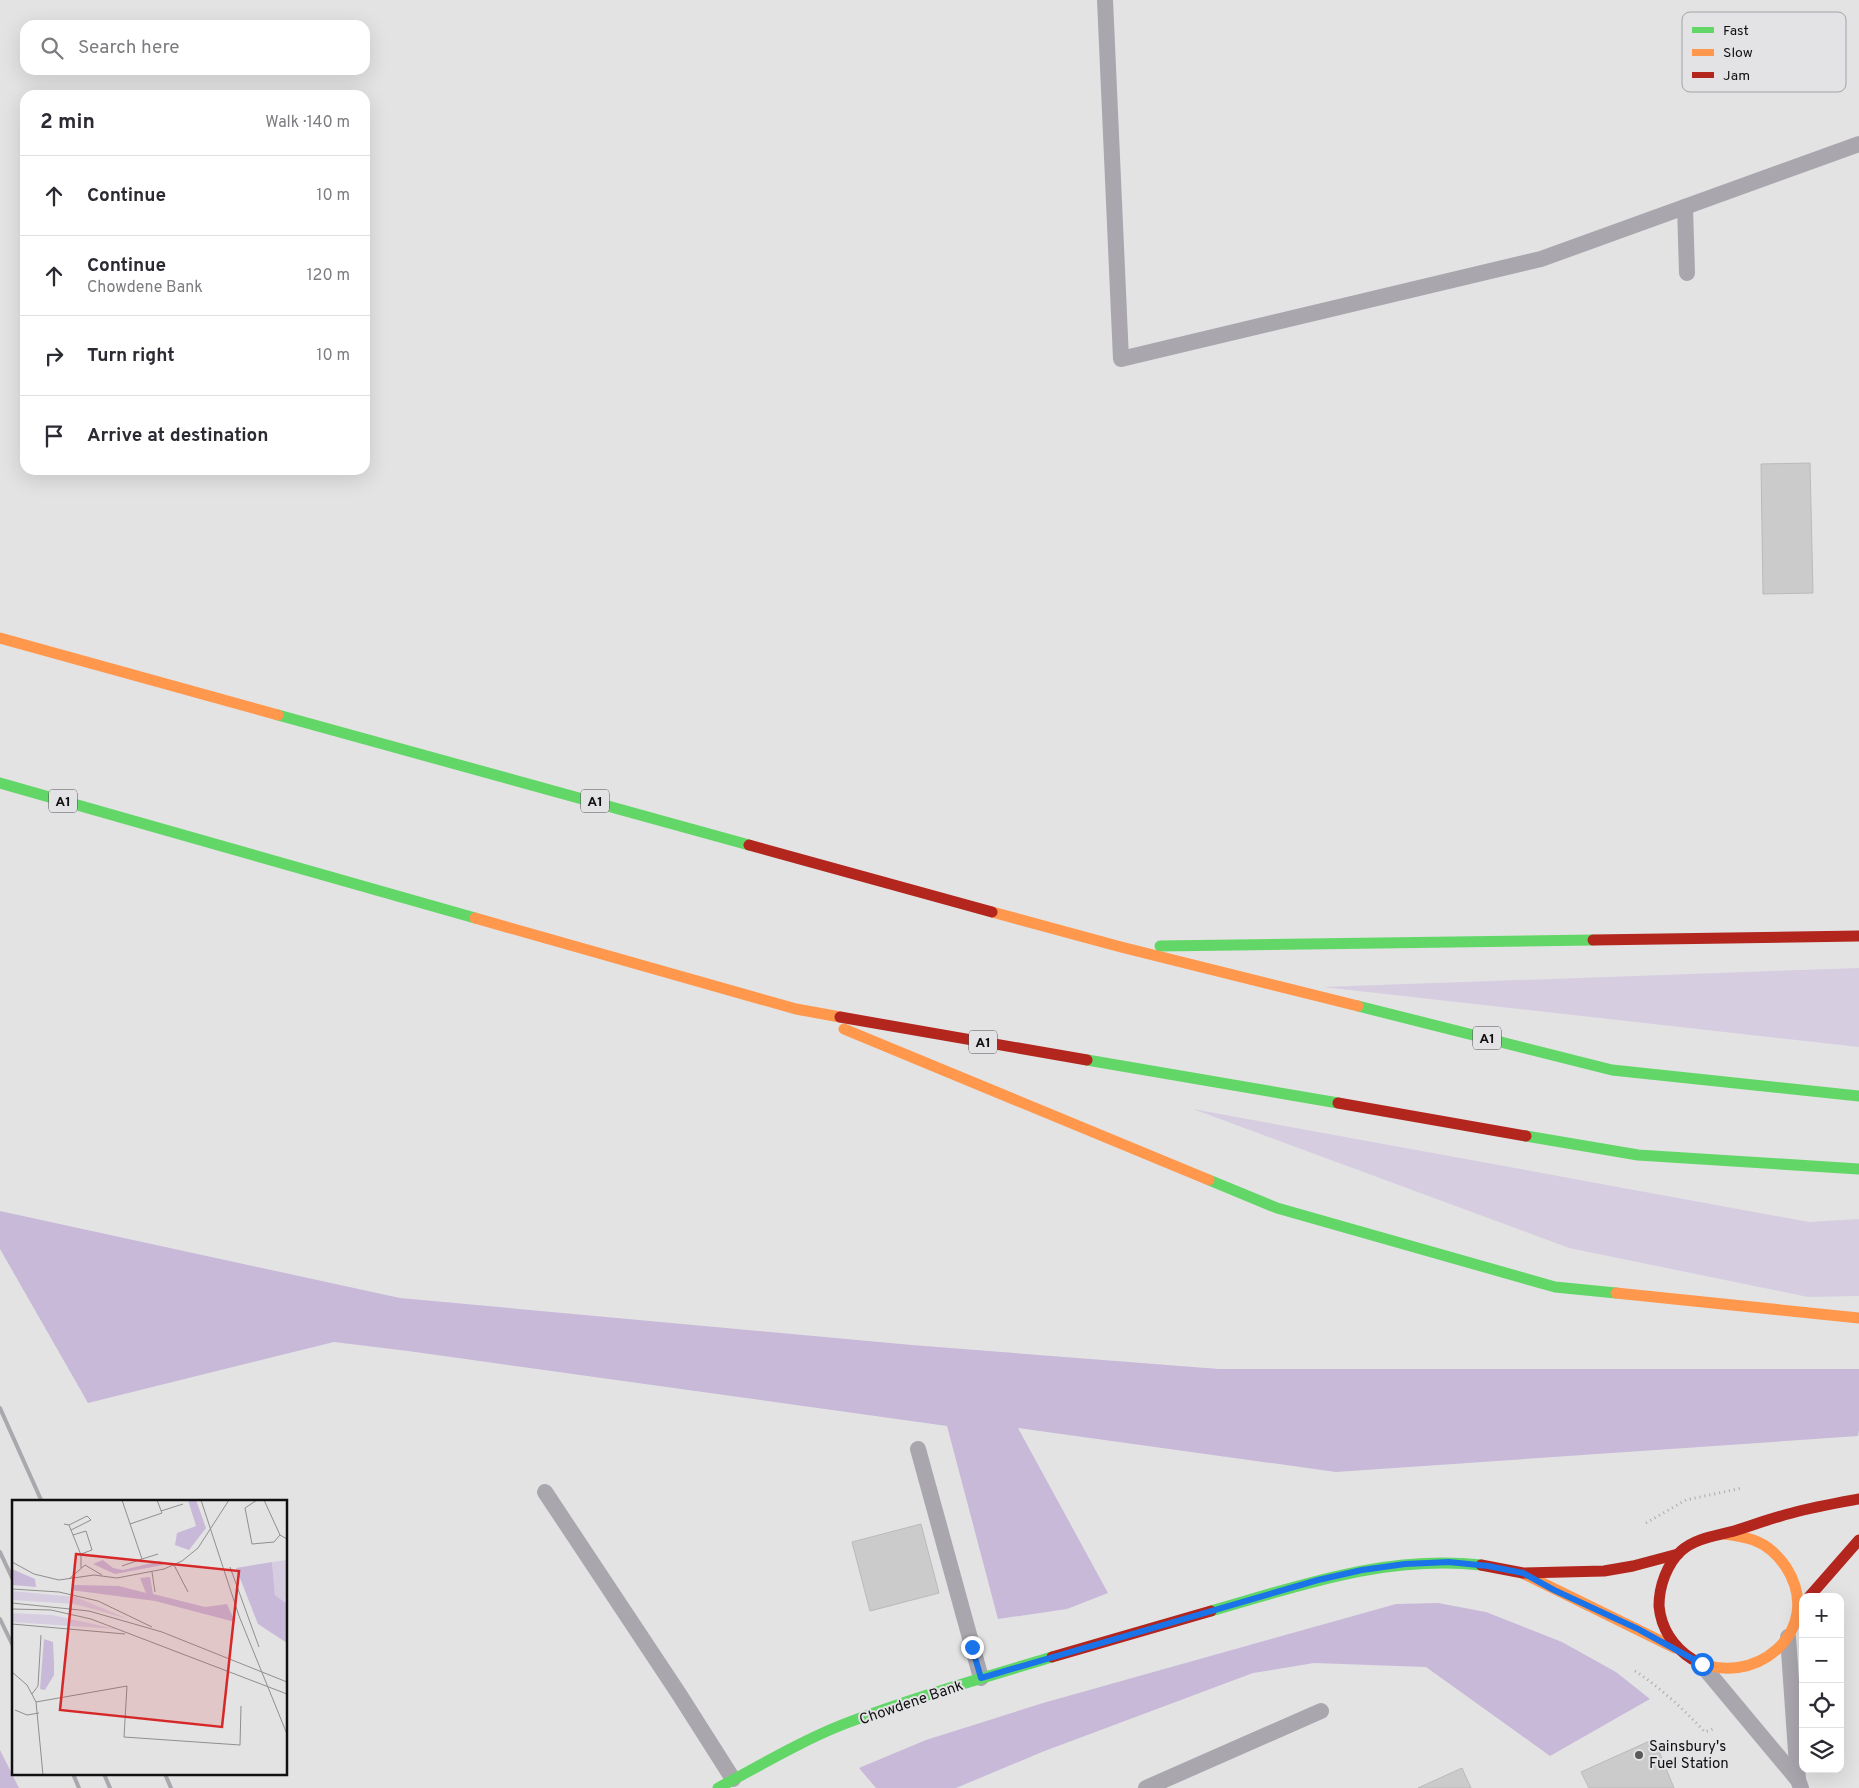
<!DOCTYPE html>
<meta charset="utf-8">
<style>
body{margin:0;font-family:Overpass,sans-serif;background:#f7f7f7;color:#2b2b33}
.controls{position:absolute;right:15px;bottom:15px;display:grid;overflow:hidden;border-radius:10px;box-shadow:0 5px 20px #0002}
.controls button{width:45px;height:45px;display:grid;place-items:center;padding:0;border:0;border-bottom:1px solid #e1e1e2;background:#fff;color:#2b2b33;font:25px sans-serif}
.stop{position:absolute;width:15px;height:15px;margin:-11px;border:4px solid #1a73e8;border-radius:50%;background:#fff}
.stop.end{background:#1a73e8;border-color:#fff;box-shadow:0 1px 5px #0008}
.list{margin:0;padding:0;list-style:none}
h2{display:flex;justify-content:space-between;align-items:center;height:65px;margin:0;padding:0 20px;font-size:21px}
h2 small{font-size:16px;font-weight:400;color:#7c7c81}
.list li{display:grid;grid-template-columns:32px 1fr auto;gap:15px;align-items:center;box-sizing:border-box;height:80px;padding:0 20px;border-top:1px solid #e1e1e2}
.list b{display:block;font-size:19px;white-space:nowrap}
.list p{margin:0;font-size:16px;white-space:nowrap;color:#7c7c81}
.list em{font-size:16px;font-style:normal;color:#7c7c81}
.icon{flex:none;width:28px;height:28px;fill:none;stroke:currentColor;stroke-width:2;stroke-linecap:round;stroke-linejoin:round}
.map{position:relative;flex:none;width:1859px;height:1788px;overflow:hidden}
.search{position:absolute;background:#fff;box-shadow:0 5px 20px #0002;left:20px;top:20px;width:350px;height:55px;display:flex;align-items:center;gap:12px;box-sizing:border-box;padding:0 18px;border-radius:15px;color:#7c7c81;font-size:19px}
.panel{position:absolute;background:#fff;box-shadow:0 5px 20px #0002;left:20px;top:90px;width:350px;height:385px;border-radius:15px}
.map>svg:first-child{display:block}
</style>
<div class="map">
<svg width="1859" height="1788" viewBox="0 0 1859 1788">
<rect width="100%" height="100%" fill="#e3e3e4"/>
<!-- green -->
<g fill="#d6cde1">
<path d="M1859,968V1047L1323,987Z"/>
<path d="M1193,1109L1809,1222L1859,1219V1296L1808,1297L1569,1248Z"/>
</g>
<!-- forest -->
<g fill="#c8b9d9">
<path d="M0,1211L400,1298L912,1345L1219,1369H1859V1430L1858,1436L1336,1472L1018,1428L1108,1593L1067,1609L998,1619L947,1426L408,1351L334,1342L88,1403L0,1249Z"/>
<path d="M1438,1603L1486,1612L1562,1642L1616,1672L1650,1699L1550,1756L1426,1667L1314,1663L1253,1673L1042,1752L956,1788H876L859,1768L926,1740L1043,1703L1396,1604Z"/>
<path d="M0,1750L19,1788H0Z"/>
</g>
<!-- building -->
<g fill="#cbcbcc" stroke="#bababb">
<path d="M1810,463L1813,593L1763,594L1761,464Z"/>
<path d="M921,1524L939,1593L870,1611L852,1542Z"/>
<path d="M1654,1739L1674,1788H1589L1581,1772Z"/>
<path d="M1462,1768L1471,1788H1418Z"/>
</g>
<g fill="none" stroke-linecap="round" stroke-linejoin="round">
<!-- path -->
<g stroke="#aca9ae" stroke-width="3" stroke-dasharray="1 4" stroke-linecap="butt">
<path d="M1646,1523L1686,1500L1742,1488"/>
<path d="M1635,1671C1661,1688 1683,1709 1705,1732L1715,1728"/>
</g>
<!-- lane -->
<g stroke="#a9a6ae" stroke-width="16">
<path d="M1105,0L1121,359L1541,259L1859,144"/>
<path d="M1685,207L1687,273"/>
<path d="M918,1449L981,1678"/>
<path d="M545,1492L679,1694L733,1779"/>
<path d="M1788,1637L1798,1780L1801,1788"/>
<path d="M1702,1665L1798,1780"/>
<path d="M1146,1788L1321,1711"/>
</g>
<!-- fast -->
<g stroke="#63d668" stroke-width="11">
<path d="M278,715L749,845"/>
<path d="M0,783L475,918"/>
<path d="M1160,946L1593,940"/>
<path d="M1358,1006L1612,1070L1859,1096"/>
<path d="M1087,1060L1338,1103"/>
<path d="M1526,1136L1638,1155L1859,1169"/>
<path d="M1209,1180L1277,1208L1555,1287L1616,1293"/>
<path d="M1211,1611C1302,1585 1385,1555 1481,1565"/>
<path d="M718,1788C759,1766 801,1741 844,1724C912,1698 982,1678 1052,1657"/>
</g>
<!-- slow -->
<g stroke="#ff974d" stroke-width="11">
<path d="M0,638L278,715"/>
<path d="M992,912L1121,947L1358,1006"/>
<path d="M475,918L796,1009L840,1017"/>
<path d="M844,1029L1209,1180"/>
<path d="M1616,1293L1859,1318"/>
<path d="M1524,1574L1675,1648"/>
<path d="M1692,1659C1752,1692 1827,1631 1786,1567C1779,1557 1770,1547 1758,1542C1748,1537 1736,1536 1725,1534"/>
</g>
<!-- jam -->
<g stroke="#b3261e" stroke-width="11">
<path d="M749,845L992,912"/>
<path d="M1593,940L1859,936"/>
<path d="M840,1017L1087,1060"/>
<path d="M1338,1103L1526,1136"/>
<path d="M1481,1565L1523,1573L1604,1571L1633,1566L1678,1554"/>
<path d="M1809,1597L1859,1540"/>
<path d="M1052,1657L1211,1611"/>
<path d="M1692,1659C1673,1647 1661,1628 1659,1606C1659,1586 1667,1564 1681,1551C1695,1538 1716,1536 1734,1531C1753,1525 1772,1518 1792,1513C1814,1507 1837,1503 1859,1499"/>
</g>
<!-- rail -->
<g stroke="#a9a8ac" stroke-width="4">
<path d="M0,1408L42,1502"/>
<path d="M0,1552L14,1582"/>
<path d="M0,1619L14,1648"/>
<path d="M73,1774L79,1788"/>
<path d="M104,1774L110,1788"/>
<path d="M165,1774L171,1788"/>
</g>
</g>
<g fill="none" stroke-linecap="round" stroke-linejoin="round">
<!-- route -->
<path stroke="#1a73e8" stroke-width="6" d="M972,1647L981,1678L1318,1580L1362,1570L1405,1564L1449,1562L1488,1566L1523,1573L1554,1590L1638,1629L1702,1664"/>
</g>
<!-- markers -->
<circle fill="#5a5a5b" stroke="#e3e2e5" stroke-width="2" cx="1639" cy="1755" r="5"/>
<g text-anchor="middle" stroke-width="4" stroke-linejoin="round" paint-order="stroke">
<!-- shield labels -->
<g fill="#e3e2e5" stroke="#504f51" stroke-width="1">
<rect x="49" y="789.5" width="28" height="23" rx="4"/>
<rect x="581" y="789.5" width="28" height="23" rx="4"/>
<rect x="1473" y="1026.5" width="28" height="23" rx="4"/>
<rect x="969" y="1030.5" width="28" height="23" rx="4"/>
</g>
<g font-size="14" font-weight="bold" fill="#111011">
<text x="63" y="806">A1</text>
<text x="595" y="806">A1</text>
<text x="1487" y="1043">A1</text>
<text x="983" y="1047">A1</text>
</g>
<!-- street labels -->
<g font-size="15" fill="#111011" stroke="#e3e2e5">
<text transform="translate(911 1702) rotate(-19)" y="5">Chowdene Bank</text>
</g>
<!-- poi labels -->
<g font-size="15" fill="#111011" stroke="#e3e2e5" text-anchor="start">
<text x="1649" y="1751">Sainsbury's<tspan x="1649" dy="17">Fuel Station</tspan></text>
</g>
</g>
<!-- overview -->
<g transform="translate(12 1500)">
<rect width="275" height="275" fill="#e3e3e4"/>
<path d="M275,60V104L263,95L260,62ZM0,91L64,97L116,119L63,104L0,100ZM0,113L40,115L104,129L0,122Z" fill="#d6cde1"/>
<path d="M176,0H184L194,28L177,50L163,45L165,33L184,26ZM91,60L101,68L111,70L148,61L151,65L103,74L81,64ZM260,62L263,95L275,104V143L246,124L224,68ZM0,69L23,79L24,87L0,85ZM138,77L141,94L193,107L215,104L223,122L143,101L59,90L61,85L107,86L134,93L128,78ZM32,139L41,142L42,163V175L33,190L28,189Z" fill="#c8b9d9"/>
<path fill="none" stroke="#8f8f90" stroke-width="1" d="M110,0L130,59L110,66M189,0L227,116L275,234M245,0L233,8L240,44L262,42L268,35M252,0L268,35L275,39M149,11L171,4M52,24L57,25L69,55V68M118,24L150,13L145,0M57,25L75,16L79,20L59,30M61,35L74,31L80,50L69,54M130,59L146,54M0,62L22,74L47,80L82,75L105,78L152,69L170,61L186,48L217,0M162,65L176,92M218,67L247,147M140,72L143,92M57,79L73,65L90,75M0,89L47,92L86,101L140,127M0,103L77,111L150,132L275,182M0,109L39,110L79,119L275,194M0,124L113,134M0,172L15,185L24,202L31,275M20,194L26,186L29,135M24,202L115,186L112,237L228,245L229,206M3,210L15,215L27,213"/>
<path fill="#d62828" fill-opacity="0.15" stroke="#d62828" stroke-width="2.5" d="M64,54L227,71L210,227L48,210Z"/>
<rect width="275" height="275" fill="none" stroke="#111011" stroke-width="2.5"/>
</g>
<!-- legend -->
<rect x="1682" y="12" width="164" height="80" rx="8" fill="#e3e2e5" stroke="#a4a3a5" stroke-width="1"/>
<rect x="1692" y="27" width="22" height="6" fill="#63d668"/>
<rect x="1692" y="49" width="22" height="7" fill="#ff974d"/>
<rect x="1692" y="72" width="22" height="6" fill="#b3261e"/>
<g font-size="14" fill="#111011">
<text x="1723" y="35">Fast</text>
<text x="1723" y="57">Slow</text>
<text x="1723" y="80">Jam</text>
</g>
</svg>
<div class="controls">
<button>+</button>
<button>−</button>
<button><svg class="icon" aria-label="locate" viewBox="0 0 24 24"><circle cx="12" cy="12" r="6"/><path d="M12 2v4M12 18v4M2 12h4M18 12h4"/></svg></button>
<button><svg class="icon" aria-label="layers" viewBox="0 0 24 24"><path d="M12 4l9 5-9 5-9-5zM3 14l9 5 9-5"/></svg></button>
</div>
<div class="stop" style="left:1702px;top:1664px"></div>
<div class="stop end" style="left:972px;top:1647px"></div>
<div class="search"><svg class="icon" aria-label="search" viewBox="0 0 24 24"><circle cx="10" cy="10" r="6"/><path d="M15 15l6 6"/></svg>Search here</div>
<section class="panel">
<h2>2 min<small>Walk · 140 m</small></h2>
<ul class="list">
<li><svg class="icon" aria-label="ahead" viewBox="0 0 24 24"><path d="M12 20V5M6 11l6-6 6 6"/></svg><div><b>Continue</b></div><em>10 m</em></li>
<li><svg class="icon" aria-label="ahead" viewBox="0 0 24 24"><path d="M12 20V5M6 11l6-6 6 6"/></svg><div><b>Continue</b><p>Chowdene Bank</p></div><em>120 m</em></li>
<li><svg class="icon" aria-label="right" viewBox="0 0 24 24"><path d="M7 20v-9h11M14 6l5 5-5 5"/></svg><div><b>Turn right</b></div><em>10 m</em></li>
<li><svg class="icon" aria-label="arrive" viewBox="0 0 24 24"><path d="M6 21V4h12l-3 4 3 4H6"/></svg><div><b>Arrive at destination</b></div></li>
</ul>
</section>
</div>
